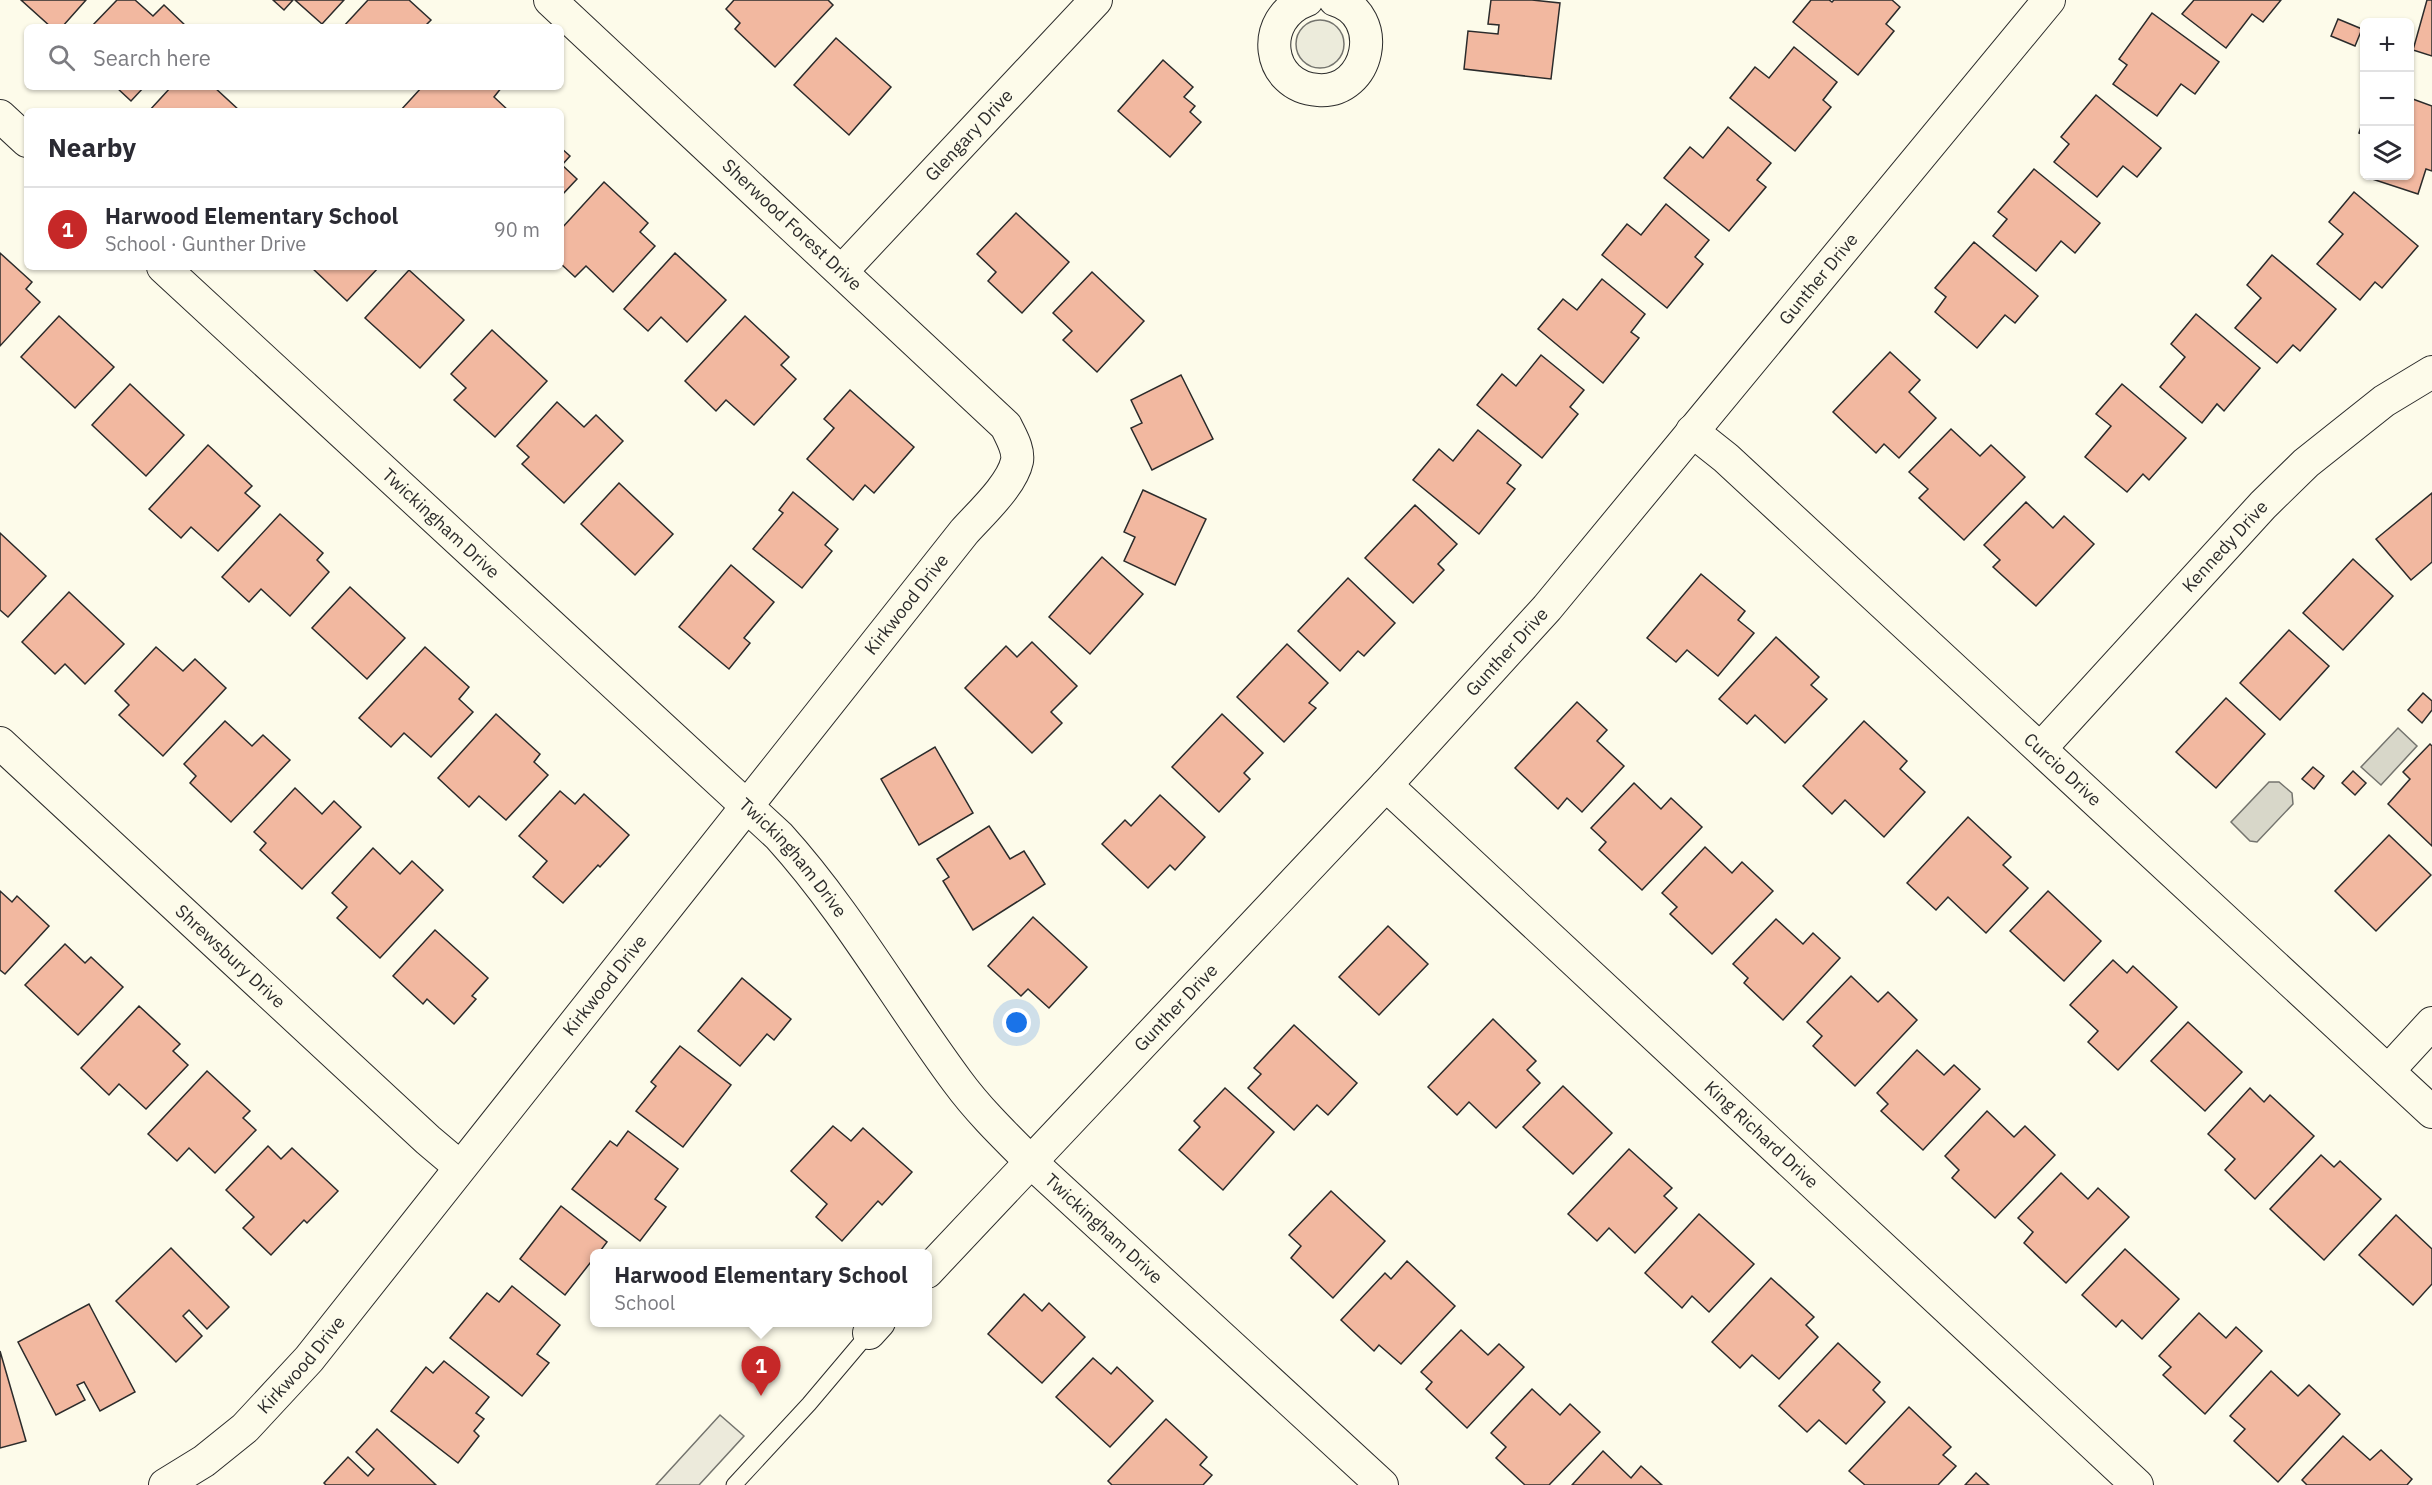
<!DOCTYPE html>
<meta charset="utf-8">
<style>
body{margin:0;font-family:"IBM Plex Sans",sans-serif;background:#f2f2f3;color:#2b2b33}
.controls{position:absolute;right:18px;top:18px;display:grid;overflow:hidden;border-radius:9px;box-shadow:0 2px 4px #0004}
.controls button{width:54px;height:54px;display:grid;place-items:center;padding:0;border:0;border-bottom:2px solid #e1e1e2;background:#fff;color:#2b2b33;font:30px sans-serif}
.you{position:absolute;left:1017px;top:1023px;width:21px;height:21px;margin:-15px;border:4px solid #fff;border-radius:50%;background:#1a73e8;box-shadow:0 0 0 9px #1a73e833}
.badge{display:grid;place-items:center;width:39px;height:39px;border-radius:50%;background:#c62828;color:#fff;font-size:20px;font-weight:700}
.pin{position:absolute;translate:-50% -50px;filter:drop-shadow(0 2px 3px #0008)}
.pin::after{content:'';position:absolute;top:32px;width:21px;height:18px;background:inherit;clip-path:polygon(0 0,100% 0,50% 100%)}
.popup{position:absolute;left:590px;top:1249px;width:342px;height:78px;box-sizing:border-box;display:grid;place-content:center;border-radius:9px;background:#fff;filter:drop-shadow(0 2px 4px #0005);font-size:20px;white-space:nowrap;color:#7c7c81}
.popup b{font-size:22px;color:#2b2b33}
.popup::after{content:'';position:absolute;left:50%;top:100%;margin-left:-12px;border:12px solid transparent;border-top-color:#fff}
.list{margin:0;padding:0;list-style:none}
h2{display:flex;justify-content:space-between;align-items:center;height:78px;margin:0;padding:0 24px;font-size:26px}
h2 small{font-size:20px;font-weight:400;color:#7c7c81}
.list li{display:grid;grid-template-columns:39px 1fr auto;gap:18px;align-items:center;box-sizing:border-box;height:84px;padding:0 24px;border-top:2px solid #e1e1e2}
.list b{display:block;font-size:22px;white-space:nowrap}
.list p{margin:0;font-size:20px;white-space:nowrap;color:#7c7c81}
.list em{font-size:20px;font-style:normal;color:#7c7c81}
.icon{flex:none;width:33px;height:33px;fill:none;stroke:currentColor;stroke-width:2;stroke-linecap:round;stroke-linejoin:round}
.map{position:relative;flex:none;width:2432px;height:1485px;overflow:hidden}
.search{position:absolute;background:#fff;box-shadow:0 2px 4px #0004;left:24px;top:24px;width:540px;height:66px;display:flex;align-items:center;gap:15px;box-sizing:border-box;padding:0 21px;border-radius:9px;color:#7c7c81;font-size:22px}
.panel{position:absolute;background:#fff;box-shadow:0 2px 4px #0004;left:24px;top:108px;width:540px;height:162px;border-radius:9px}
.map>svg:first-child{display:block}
</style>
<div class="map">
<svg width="2432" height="1485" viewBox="0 0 2432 1485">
<rect width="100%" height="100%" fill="#fdfbea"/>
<!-- green -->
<circle fill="#ecebdb" stroke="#74746e" stroke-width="1.5" cx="1320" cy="44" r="24"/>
<!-- parking -->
<path fill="#eceadb" stroke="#74746e" stroke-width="1.5" d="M720,1415L744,1436L699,1485H656Z"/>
<!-- water -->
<g fill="#d8d7c9" stroke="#74746e" stroke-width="1.5">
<path d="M2398,728L2417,746L2381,785L2361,767Z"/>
<path d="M2269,782H2279L2292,793L2293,804L2257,842L2250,841L2231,822Z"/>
</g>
<!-- building -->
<g fill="#f2b8a0" stroke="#2b2b2b" stroke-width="1.5">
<path d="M21,0H86L62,27H51Z"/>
<path d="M117,0H135L153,16L164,5L187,27H91Z"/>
<path d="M273,0H293L284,10Z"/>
<path d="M295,0H344L322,24Z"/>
<path d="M368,0H409L431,20L424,27H343Z"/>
<path d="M734,0H828L833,5L775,67L735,29L740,23L726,9Z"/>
<path d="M1491,0H1532L1560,3L1551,79L1464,69L1468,31L1498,34L1499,25L1488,24Z"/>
<path d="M1811,0H1829L1832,2L1834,0H1892L1900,7L1886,24L1894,31L1858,75L1793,22Z"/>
<path d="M2194,0H2281L2263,22L2252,14L2226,48L2182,14Z"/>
<path d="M2427,0H2432V56L2413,50Z"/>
<path d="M2152,13L2219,62L2195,94L2181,84L2157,116L2113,84L2127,65L2119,59Z"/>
<path d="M2338,19L2362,29L2355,46L2331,36Z"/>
<path d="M836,38L891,87L849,135L794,85Z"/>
<path d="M1794,47L1837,82L1823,100L1831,107L1795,151L1730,98L1755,67L1769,78Z"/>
<path d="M1163,60L1193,87L1184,97L1195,106L1190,112L1201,122L1170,157L1118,111Z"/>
<path d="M116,87H144L131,101Z"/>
<path d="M171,87H214L240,111H149Z"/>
<path d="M422,87H502L494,97L509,111H400Z"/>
<path d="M2096,95L2161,148L2137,177L2123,166L2097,197L2054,162L2069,144L2061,137Z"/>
<path d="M2410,98L2432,106V171L2426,169L2418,194L2363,176L2364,170V176H2410Z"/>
<path d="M2364,117V135L2359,133Z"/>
<path d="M1728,127L1771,163L1757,180L1766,187L1729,231L1664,178L1690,147L1703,158Z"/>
<path d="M561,148L570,156L562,165L577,179L561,196Z"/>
<path d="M2034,169L2100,223L2075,253L2061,241L2036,271L1993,236L2007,219L1998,212Z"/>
<path d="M604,182L648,223L640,232L655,246L613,292L586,266L575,277L561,264V229Z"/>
<path d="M2354,192L2418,246L2382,288L2375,282L2360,300L2317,264L2343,234L2329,222Z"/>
<path d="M1666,204L1709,240L1695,257L1703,264L1667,308L1602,255L1627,224L1641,235Z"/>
<path d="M1016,213L1069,262L1022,313L988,281L996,272L977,254Z"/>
<path d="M1974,242L2038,296L2015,323L2005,315L1977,348L1935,312L1946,297L1935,288Z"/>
<path d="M0,253L32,282L26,289L40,302L0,346Z"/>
<path d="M675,253L726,300L687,342L661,317L648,331L624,309Z"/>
<path d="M2272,255L2336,309L2300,351L2293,345L2277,363L2235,328L2261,298L2247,285Z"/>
<path d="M311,267H379L347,301Z"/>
<path d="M409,270L464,320L420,368L365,318Z"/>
<path d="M1092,272L1144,321L1097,372L1063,340L1072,331L1053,313Z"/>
<path d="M1602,279L1645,314L1631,332L1639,338L1603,383L1538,329L1563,299L1577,310Z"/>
<path d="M2196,314L2260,368L2224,411L2217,404L2202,423L2160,387L2185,357L2171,344Z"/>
<path d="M59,316L114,367L75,408L21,357Z"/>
<path d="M745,316L789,357L781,365L796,379L754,425L726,400L716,411L685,381Z"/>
<path d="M492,330L547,381L495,437L454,400L466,388L451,374Z"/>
<path d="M1890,352L1920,380L1909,392L1936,418L1899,458L1884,444L1876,453L1833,412Z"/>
<path d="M1541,355L1584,390L1570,407L1578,414L1542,458L1477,405L1502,374L1516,386Z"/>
<path d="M1181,375L1213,439L1152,470L1131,428L1142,423L1131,400Z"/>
<path d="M130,384L184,435L146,476L92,425Z"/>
<path d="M2122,384L2186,438L2149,480L2143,474L2127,492L2085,457L2111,426L2096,414Z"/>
<path d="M850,390L914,447L874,493L865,485L853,500L807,459L834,428L824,419Z"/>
<path d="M557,402L584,427L596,415L623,441L564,503L522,464L529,457L517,446Z"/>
<path d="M1951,429L1980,456L1991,445L2025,477L1964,540L1919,498L1928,489L1909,472Z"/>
<path d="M1478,430L1521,465L1507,483L1515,489L1479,534L1413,480L1439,449L1453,461Z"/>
<path d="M208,445L252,486L245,493L260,506L218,551L191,527L181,538L149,509Z"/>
<path d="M619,483L673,534L635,575L581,524Z"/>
<path d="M1143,490L1206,519L1175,585L1124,561L1135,537L1124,532Z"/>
<path d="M793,492L838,529L825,545L832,551L802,588L753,549L783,513L779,510Z"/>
<path d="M2432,493V562L2411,580L2376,539Z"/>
<path d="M2026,502L2053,528L2064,516L2094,544L2036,606L1993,567L2000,560L1984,545Z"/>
<path d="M1415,505L1457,544L1438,564L1444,570L1413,603L1365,558Z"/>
<path d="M280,514L323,553L317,560L329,572L290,616L261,589L249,602L222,577Z"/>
<path d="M0,533L46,576L8,617L0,610Z"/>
<path d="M1102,557L1143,594L1090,654L1049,617Z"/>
<path d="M2353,559L2393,596L2343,650L2303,613Z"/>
<path d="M731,565L774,602L744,638L750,643L729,669L679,627Z"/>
<path d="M1701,574L1745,611L1738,620L1754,633L1718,676L1687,650L1676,662L1647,638Z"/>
<path d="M1348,578L1395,623L1364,656L1358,651L1340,671L1298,631Z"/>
<path d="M350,587L405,638L367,679L312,628Z"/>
<path d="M69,592L124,644L85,684L65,664L55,674L22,642Z"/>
<path d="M2289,630L2329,666L2280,720L2240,683Z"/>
<path d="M1776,637L1819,677L1811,685L1827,699L1785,743L1755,715L1747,724L1719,699Z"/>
<path d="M1032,642L1077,686L1051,712L1062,723L1032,753L965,688L1006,646L1017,657Z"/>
<path d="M1287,644L1328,683L1309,703L1316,708L1284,742L1237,697Z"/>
<path d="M156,647L183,671L195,659L226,688L163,756L119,715L129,705L115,691Z"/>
<path d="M425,647L469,687L459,699L473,712L431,757L404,733L391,747L359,718Z"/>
<path d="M2423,693L2432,701V710L2422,723L2408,710Z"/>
<path d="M2226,698L2265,734L2216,788L2176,752Z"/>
<path d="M1577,702L1607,730L1597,741L1624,766L1582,812L1567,798L1558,809L1515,768Z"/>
<path d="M496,714L540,754L534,762L548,775L506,820L479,796L469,807L438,778Z"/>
<path d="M1222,714L1263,753L1244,773L1250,779L1219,812L1172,767Z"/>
<path d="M225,721L252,746L263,735L290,760L231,822L190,783L196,776L184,764Z"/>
<path d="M1864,721L1907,761L1900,769L1925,792L1884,837L1845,800L1832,814L1803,786Z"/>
<path d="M2430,744L2432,746V846L2388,804L2410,779L2403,772Z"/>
<path d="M935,747L973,813L919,845L881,779Z"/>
<path d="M2313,767L2324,776L2314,789L2302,779Z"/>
<path d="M2353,771L2366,783L2355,795L2342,783Z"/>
<path d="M1634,783L1661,809L1671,798L1702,827L1642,890L1599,850L1606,842L1591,828Z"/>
<path d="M295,788L322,814L334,801L361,827L302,889L260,850L266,843L254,832Z"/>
<path d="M560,791L575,804L584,794L629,835L600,867L598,865L563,903L533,877L547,861L519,836Z"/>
<path d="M1160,795L1205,837L1175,870L1170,865L1148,888L1102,844L1125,820L1131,826Z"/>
<path d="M1968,817L2011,857L2003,865L2028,888L1986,933L1948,897L1936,910L1907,883Z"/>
<path d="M989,826L1010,859L1024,851L1045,884L973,930L943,881L949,877L937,859Z"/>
<path d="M2389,835L2431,875L2376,931L2335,891Z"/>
<path d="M1705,847L1732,873L1742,862L1773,891L1712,954L1670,914L1677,907L1662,893Z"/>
<path d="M373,848L400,874L412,861L443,890L380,958L337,918L347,907L332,893Z"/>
<path d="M0,891L12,902L17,896L49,926L5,974L0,970Z"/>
<path d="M2048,891L2101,941L2064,981L2010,931Z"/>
<path d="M1033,917L1087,967L1049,1008L1028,989L1021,996L988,966Z"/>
<path d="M1776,919L1803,944L1813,933L1840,958L1783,1020L1744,983L1748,978L1733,964Z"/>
<path d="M1388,926L1428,964L1379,1015L1339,977Z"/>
<path d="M435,930L488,978L472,996L476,999L454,1024L427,999L423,1004L393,976Z"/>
<path d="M65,944L85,963L91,957L123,987L78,1035L25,985Z"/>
<path d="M2113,960L2127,973L2133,966L2177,1007L2118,1070L2088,1042L2098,1031L2070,1005Z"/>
<path d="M1851,976L1878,1002L1888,992L1917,1020L1855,1086L1813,1046L1822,1036L1807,1022Z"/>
<path d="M742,978L791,1019L774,1040L767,1034L740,1066L698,1031Z"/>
<path d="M139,1006L180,1044L173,1051L188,1065L146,1109L119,1084L109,1095L81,1068Z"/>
<path d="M1493,1019L1536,1061L1527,1070L1540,1083L1496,1128L1469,1102L1457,1115L1428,1087Z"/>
<path d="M2188,1022L2242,1072L2205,1111L2151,1061Z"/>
<path d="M1294,1025L1357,1083L1328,1115L1317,1105L1294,1130L1248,1088L1261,1074L1254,1068Z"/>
<path d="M680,1046L731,1085L683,1147L636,1111L656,1086L651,1082Z"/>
<path d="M1917,1050L1944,1075L1954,1065L1980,1089L1923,1150L1881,1111L1888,1104L1877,1093Z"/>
<path d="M207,1071L250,1111L243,1118L256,1130L215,1173L189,1148L177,1161L148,1134Z"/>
<path d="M1563,1086L1612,1133L1573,1174L1523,1127Z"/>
<path d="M1225,1088L1274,1132L1223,1190L1179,1150L1200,1127L1194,1121Z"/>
<path d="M2250,1088L2264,1102L2270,1095L2314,1136L2255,1199L2225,1170L2235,1159L2208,1134Z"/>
<path d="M1987,1111L2014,1137L2025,1126L2055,1155L1995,1218L1952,1178L1959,1170L1945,1156Z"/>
<path d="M833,1126L851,1141L863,1128L912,1172L882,1205L878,1201L842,1241L816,1217L827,1204L791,1171Z"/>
<path d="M628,1131L678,1169L655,1199L666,1207L640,1241L572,1189L610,1141L617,1146Z"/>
<path d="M268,1146L281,1159L292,1148L338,1191L307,1223L304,1220L271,1255L243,1228L254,1217L226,1190Z"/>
<path d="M1629,1149L1672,1188L1664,1196L1677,1208L1635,1253L1609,1228L1597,1241L1568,1214Z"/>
<path d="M2321,1155L2334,1167L2340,1161L2381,1199L2324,1260L2270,1209Z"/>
<path d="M2061,1173L2088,1199L2098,1188L2129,1217L2066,1283L2024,1243L2033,1232L2018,1218Z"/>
<path d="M1331,1191L1385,1241L1333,1298L1291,1258L1301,1246L1289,1235Z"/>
<path d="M561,1206L607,1242L598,1254H594V1258L565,1295L520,1259Z"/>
<path d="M1699,1214L1754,1264L1709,1312L1692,1296L1682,1308L1645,1273Z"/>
<path d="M2396,1215L2432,1249V1284L2413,1305L2359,1255Z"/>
<path d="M171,1248L229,1307L207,1329L189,1310L183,1316L202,1336L176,1362L116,1301Z"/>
<path d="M2125,1249L2179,1299L2142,1339L2122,1320L2116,1327L2082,1295Z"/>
<path d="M1407,1261L1455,1306L1401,1364L1379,1345L1374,1351L1341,1320L1385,1273L1391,1279Z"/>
<path d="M1771,1278L1814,1317L1806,1325L1818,1337L1779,1379L1752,1355L1740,1368L1712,1342Z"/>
<path d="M512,1286L560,1325L537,1354L549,1363L522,1396L450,1338L487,1293L499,1302Z"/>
<path d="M1024,1294L1042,1311L1049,1303L1085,1337L1042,1383L988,1334Z"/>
<path d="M89,1304L135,1392L100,1411L84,1382L77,1385L85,1400L56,1415L18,1342Z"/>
<path d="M2199,1313L2226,1338L2236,1327L2262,1351L2205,1414L2163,1375L2171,1367L2159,1356Z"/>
<path d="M1461,1330L1488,1355L1499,1344L1524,1367L1467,1428L1426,1389L1432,1382L1421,1372Z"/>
<path d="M1838,1343L1880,1382L1873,1390L1885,1402L1846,1444L1819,1420L1807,1432L1779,1406Z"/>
<path d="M0,1351L26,1441L0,1448Z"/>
<path d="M1093,1358L1111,1374L1117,1367L1153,1401L1110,1447L1056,1397Z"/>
<path d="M444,1361L489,1397L476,1413L484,1419L474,1431L479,1436L458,1463L391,1411L426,1367L433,1373Z"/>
<path d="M2271,1371L2298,1396L2309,1385L2340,1414L2278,1482L2234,1441L2245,1429L2230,1416Z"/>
<path d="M1532,1389L1560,1415L1570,1404L1600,1432L1549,1485H1525L1496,1458L1506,1447L1491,1433Z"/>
<path d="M1909,1407L1951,1447L1943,1455L1956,1466L1938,1485H1865L1849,1471Z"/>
<path d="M1166,1419L1207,1457L1200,1465L1212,1475L1203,1485H1112L1108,1481Z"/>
<path d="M377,1429L436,1485H326L324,1483L348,1457L368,1476L374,1469L356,1452Z"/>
<path d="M2343,1436L2370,1460L2381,1450L2412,1479L2407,1485H2307L2302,1480Z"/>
<path d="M1603,1451L1631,1478L1641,1466L1662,1485H1572Z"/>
<path d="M1976,1473L1989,1485H1965Z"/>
</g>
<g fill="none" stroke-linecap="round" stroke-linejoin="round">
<defs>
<path id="service" d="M734,1485L809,1404L869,1333"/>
<g id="minor">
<path d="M1307,0C1258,18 1266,87 1318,90C1370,94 1386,15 1335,0"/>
<path d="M0,116L27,141"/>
<path id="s1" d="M163,267L779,836C847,911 897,1000 957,1081C979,1111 1006,1137 1032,1163L1382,1485"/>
<path id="s2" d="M842,271L1096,0"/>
<path id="s3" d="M1692,431L1726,458L2432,1112"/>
<path id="s4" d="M0,743L428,1140L460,1167"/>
<path id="s5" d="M2041,748L2263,505L2306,463L2384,401L2432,372"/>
<path id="s6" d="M1386,785L2137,1485"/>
<path d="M2388,1071L2432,1023"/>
<path id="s7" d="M927,1272L1386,785L1547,608L2049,0"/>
<path d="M869,1333L879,1322"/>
<path id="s8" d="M165,1485L204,1461L245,1428L309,1359L964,532C980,514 1012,485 1017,461C1019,449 1011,437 1006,426L550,0"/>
</g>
</defs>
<!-- service casing -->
<use href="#service" stroke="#2b2b2b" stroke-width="17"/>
<!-- minor casing -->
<use href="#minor" stroke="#2b2b2b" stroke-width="34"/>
<!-- service -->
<use href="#service" stroke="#fdfbea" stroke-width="15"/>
<!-- minor -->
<use href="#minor" stroke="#fdfbea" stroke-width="32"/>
</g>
<g text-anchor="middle" stroke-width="4.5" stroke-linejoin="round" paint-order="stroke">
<!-- street labels -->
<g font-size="18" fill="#2b2b2b" stroke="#fdfbea">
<text dy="6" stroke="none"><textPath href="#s2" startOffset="186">Glengary Drive</textPath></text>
<text transform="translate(792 225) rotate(43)" y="6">Sherwood Forest Drive</text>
<text dy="6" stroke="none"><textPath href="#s7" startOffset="1335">Gunther Drive</textPath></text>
<text dy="6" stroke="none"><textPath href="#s1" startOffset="378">Twickingham Drive</textPath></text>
<text dy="6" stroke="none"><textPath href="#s5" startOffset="273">Kennedy Drive</textPath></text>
<text dy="6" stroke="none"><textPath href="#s8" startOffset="1155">Kirkwood Drive</textPath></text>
<text dy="6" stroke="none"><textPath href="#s7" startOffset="849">Gunther Drive</textPath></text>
<text dy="6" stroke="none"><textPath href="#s3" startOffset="502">Curcio Drive</textPath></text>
<text dy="6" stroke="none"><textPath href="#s1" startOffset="864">Twickingham Drive</textPath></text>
<text dy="6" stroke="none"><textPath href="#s4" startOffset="314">Shrewsbury Drive</textPath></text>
<text dy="6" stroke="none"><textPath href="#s8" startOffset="669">Kirkwood Drive</textPath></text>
<text dy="6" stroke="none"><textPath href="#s7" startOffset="363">Gunther Drive</textPath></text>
<text dy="6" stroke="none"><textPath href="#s6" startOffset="513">King Richard Drive</textPath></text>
<text dy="6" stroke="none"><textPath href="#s1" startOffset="1350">Twickingham Drive</textPath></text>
<text dy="6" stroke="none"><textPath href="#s8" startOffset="183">Kirkwood Drive</textPath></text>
</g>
</g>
</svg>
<div class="controls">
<button>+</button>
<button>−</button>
<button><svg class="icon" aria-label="layers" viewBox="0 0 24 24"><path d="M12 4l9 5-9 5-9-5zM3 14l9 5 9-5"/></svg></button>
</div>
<div class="you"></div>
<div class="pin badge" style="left:761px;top:1396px">1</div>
<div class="popup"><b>Harwood Elementary School</b>School</div>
<div class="search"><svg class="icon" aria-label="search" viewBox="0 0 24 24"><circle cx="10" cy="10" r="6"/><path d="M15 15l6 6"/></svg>Search here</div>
<section class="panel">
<h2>Nearby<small></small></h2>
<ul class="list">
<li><span class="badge">1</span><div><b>Harwood Elementary School</b><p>School · Gunther Drive</p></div><em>90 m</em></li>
</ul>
</section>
</div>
